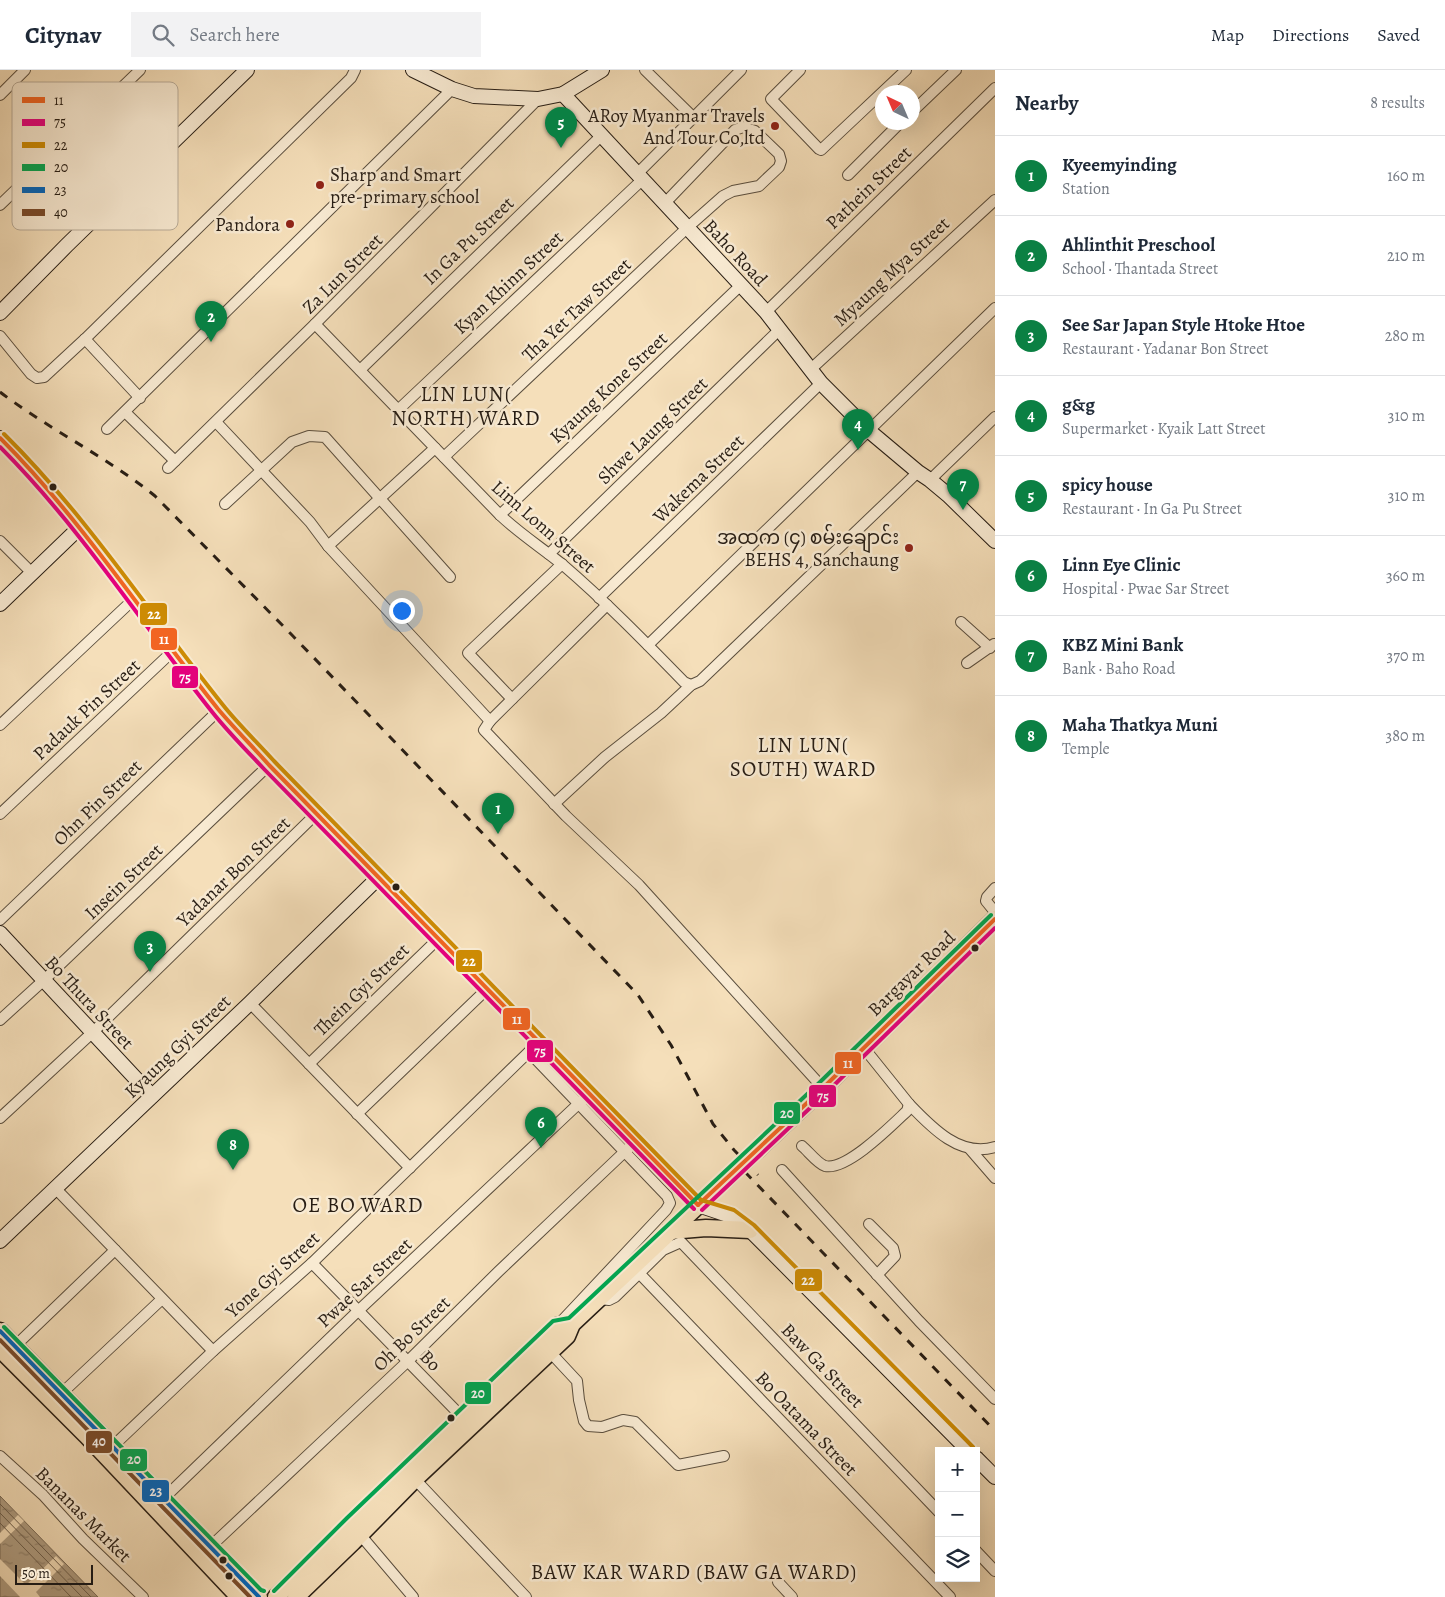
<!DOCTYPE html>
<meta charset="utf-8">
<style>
body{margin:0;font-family:Alegreya,"Noto Sans Myanmar",serif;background:#f2f2f3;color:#1f2937}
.controls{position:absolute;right:15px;bottom:15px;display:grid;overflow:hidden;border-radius:0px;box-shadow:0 5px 20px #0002}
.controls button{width:45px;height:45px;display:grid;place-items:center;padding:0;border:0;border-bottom:1px solid #e0e1e3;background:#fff;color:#1f2937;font:25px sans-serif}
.compass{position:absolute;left:875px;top:15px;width:45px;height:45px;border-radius:50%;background:#fff;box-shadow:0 5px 20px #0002;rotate:316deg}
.scale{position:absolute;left:15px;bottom:12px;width:78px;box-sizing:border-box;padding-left:5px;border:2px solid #271d14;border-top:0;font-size:14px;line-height:18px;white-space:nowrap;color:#271d14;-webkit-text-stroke:4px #f8ead2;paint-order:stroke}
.you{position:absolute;left:401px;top:540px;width:18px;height:18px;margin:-12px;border:4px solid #fff;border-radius:50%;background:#1a73e8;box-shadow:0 0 0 8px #1a73e833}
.badge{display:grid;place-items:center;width:32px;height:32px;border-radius:50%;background:#0b8043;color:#fff;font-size:16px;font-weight:700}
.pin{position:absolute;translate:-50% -41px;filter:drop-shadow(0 1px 2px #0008)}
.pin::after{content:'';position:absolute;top:26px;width:18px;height:15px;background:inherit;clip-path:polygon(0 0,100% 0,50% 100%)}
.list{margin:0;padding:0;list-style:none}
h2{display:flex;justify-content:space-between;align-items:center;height:65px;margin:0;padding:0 20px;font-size:21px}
h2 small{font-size:16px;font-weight:400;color:#747a83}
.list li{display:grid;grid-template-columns:32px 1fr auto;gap:15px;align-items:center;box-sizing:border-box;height:80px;padding:0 20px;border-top:1px solid #e0e1e3}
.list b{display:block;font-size:19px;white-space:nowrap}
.list p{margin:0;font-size:16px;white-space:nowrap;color:#747a83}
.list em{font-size:16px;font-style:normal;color:#747a83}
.icon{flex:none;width:28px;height:28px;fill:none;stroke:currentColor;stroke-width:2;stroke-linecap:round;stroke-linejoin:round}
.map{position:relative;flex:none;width:995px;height:1527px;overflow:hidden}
header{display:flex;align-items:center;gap:30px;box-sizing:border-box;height:70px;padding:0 25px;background:#fff;border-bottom:1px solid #e0e1e3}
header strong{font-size:24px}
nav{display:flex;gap:28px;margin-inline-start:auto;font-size:18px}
.search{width:350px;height:45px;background:#f2f2f3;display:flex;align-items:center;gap:12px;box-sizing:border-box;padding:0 18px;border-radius:0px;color:#747a83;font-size:19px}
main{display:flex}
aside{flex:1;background:#fff}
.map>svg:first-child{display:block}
</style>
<header>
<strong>Citynav</strong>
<div class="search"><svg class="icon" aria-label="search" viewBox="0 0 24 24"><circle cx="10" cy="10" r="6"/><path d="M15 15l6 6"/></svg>Search here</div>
<nav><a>Map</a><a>Directions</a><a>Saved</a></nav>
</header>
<main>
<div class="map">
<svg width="995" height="1527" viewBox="0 0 995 1527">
<defs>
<pattern id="water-ripples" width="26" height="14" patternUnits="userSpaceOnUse" patternTransform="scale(1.25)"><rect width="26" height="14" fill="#af9d82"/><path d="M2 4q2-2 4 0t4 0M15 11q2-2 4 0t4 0" fill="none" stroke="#8e7f69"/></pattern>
</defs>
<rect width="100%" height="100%" fill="#f5dfba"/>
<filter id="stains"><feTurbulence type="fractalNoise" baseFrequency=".004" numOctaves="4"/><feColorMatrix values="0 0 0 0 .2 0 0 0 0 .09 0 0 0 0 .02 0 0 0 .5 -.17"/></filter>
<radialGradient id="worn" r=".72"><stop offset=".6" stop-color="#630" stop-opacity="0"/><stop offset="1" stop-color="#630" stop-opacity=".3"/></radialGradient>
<!-- water -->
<path fill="url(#water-ripples)" stroke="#796a56" d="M0,1426L98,1527H0Z"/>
<!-- pier -->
<g fill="#f5dfba">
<path d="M18,1445L24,1451L0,1474V1463Z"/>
<path d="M56,1486L64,1494L36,1522L40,1527H20L0,1506V1489L26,1515Z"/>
</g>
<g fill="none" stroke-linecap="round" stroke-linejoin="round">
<!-- shore -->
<g stroke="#6b5d4b" stroke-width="1">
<path d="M0,1434L91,1527"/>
<path d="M0,1443L82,1527"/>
<path d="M0,1453L71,1527"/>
</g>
<defs>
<g id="street">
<path d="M645,0L693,47"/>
<path d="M800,0L771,29L819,79L821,80L906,0"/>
<path d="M0,25L25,0"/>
<path d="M912,42L956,0"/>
<path d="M637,104L741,0"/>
<path d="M848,105L901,52"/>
<path d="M0,135L140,0"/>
<path d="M766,242L995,18"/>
<path d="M315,254L500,445C520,464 542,478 563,495C605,531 645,572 684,612L691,615"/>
<path d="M0,266L31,304L37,308L44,307L85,269L351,8L355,0"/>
<path d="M85,269L140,328"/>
<path d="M811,299L995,130"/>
<path d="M360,300L601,66"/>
<path d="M398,340L642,110"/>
<path d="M125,342L175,391"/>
<path d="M216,352L310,452L328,476L490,651"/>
<path d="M107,359L452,19"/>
<path d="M444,387L688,157L723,126L733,121L759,116L779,97L781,91L779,84L755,61L743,57L735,60L665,133"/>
<path d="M168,398L315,254L538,29"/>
<path d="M930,410L995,347"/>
<path d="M225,434L292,372L309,366L325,367L450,507"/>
<path d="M500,445L741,215"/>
<path d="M0,471L32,503"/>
<path d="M328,476L435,378"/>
<path d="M549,484L779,260"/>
<path d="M599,528L821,313"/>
<path d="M607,535L490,651L484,660L566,746L639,815L823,1018"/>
<path d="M961,552L990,578"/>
<path d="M648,575L995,238"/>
<path d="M967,593L994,574"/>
<path d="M512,629L468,583L562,494"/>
<path d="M0,655L135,528"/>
<path d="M554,734L605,687L661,643L691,615L700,611L918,402"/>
<path d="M0,744L174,580"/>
<path d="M995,818L987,827L986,831L995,842"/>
<path d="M0,850L219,640"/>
<path d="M250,933L410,1098"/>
<path d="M0,950L44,910L269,695"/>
<path d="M864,978L909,1034"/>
<path d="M529,982L667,1126L670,1133L666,1140L557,1256"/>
<path d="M309,994L438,869"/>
<path d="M357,1044L487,919"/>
<path d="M0,1048L93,962L317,743"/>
<path d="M802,1076C808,1081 818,1094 825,1096C847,1101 892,1055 907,1041L909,1034C931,1057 960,1088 995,1077"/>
<path d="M969,1078L995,1108"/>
<path d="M782,1100L919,1251L995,1329"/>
<path d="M56,1119L213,1281"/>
<path d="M869,1154L893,1178L895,1186L877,1205"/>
<path d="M312,1193L465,1350"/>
<path d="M639,1203L950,1527"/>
<path d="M599,1229L609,1230L615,1227L663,1180L681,1172L939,1442"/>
<path d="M11,1280L115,1180"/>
<path d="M550,1282L577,1311L579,1330L584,1351L588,1356L602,1357L623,1350L635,1352L678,1395L724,1386"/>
<path d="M62,1323L162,1229"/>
<path d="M113,1376L213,1281L312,1193L539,972"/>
<path d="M0,1386L43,1425L83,1469L143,1527"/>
<path d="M412,1406L526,1527"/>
<path d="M160,1432L359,1240L590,1023"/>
<path d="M357,1461L413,1527"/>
<path d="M210,1477L408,1291L499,1201L636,1071"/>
<path d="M976,1481L995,1501"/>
<path d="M778,1512L792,1527"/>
</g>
<g id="secondary">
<path d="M413,0L452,19L474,26L538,29L563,24L602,0"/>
<path d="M563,24L766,242L821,313L868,360L918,402L930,410L948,425L995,471"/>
<path d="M0,243L67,175L247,0"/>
<path d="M0,368L29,397L80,457L219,640L269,695L698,1135L731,1146L750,1160L969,1381"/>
<path d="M0,534L80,457"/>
<path d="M0,863L152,1026"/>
<path d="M0,1171L250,933L379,807"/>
<path d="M976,1388L995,1407"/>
</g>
<g id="primary">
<path d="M670,1161L706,1158L750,1160"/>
<path d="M0,1261L259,1527"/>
<path d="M0,1279L86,1365L239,1527"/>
<path d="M276,1527L541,1271L557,1256L572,1254"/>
<path d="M296,1527L353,1472L415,1409L567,1266L572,1254L823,1018L995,849"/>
</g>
</defs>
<!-- street casing -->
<use href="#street" stroke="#5a4e3e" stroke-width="12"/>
<!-- secondary casing -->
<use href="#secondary" stroke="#271d14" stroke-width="16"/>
<!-- primary casing -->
<use href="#primary" stroke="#271d14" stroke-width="19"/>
<!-- street -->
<use href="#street" stroke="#f8ead2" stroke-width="10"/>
<!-- secondary -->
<use href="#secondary" stroke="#f8ead2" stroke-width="14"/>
<!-- primary -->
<use href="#primary" stroke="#f5dfba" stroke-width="16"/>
<!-- rail -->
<g stroke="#271d14" stroke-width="3" stroke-dasharray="9 9" stroke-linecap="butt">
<path d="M0,322C50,360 107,387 155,426L291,564L638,925L671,975L713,1054L734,1080L758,1105"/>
<path d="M745,1102L995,1361"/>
</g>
<defs>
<g id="bus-1">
<path d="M0,368C82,450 145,548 218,639C234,658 252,676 269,695L698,1135"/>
<path d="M698,1135L823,1018L995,849"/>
</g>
<g id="bus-2">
<path d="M0,377C81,458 142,554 213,643C229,663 247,681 264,699L694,1139"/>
<path d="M702,1140L827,1022L995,858"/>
</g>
<path id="bus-3" d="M4,364C87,446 150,544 223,635C238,654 257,672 274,691L701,1130L734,1140L754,1155L973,1377"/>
<g id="bus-4">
<path d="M4,1257L261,1520L264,1521"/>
<path d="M274,1521L347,1448L553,1251L569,1248L819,1013L991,845"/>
</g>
<path id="bus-5" d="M0,1261L259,1527"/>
<path id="bus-6" d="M0,1270L250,1527"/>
</defs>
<!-- bus-1 casing -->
<use href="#bus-1" stroke="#f8ead2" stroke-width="8"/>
<!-- bus-2 casing -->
<use href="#bus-2" stroke="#f8ead2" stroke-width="8"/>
<!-- bus-3 casing -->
<use href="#bus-3" stroke="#f8ead2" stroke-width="8"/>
<!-- bus-4 casing -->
<use href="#bus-4" stroke="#f8ead2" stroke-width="8"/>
<!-- bus-5 casing -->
<use href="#bus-5" stroke="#f8ead2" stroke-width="8"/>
<!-- bus-6 casing -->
<use href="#bus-6" stroke="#f8ead2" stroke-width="8"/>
<!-- bus-1 -->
<use href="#bus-1" stroke="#f26522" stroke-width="4"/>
<!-- bus-2 -->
<use href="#bus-2" stroke="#e5007d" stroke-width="4"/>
<!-- bus-3 -->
<use href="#bus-3" stroke="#cd8b04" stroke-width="4"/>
<!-- bus-4 -->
<use href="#bus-4" stroke="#00a651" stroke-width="4"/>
<!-- bus-5 -->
<use href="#bus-5" stroke="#0065bd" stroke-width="4"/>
<!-- bus-6 -->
<use href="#bus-6" stroke="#7a4b2a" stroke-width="4"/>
</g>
<!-- markers -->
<g fill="#8f2418" stroke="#f8ead2" stroke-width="2">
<circle cx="775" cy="56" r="5"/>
<circle cx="320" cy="115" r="5"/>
<circle cx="290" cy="154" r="5"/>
<circle cx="909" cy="478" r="5"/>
</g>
<g fill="#271d14" stroke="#f8ead2" stroke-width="2">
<circle cx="53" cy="417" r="4.5"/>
<circle cx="396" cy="817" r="4.5"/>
<circle cx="975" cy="878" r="4.5"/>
<circle cx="451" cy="1348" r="4.5"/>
<circle cx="223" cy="1490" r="4.5"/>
<circle cx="229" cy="1506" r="4.5"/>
</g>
<g text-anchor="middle" stroke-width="5" stroke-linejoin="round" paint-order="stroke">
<!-- poi labels -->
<g font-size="19" fill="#271d14" stroke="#f8ead2" text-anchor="end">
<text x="765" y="52">ARoy Myanmar Travels<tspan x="765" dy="22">And Tour Co,ltd</tspan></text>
<text x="330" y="111" text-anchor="start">Sharp and Smart<tspan x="330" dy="22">pre-primary school</tspan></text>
<text x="280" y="161">Pandora</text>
<text x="899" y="474">အထက (၄) စမ်းချောင်း<tspan x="899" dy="22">BEHS 4, Sanchaung</tspan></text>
</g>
<!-- street labels -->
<g font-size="19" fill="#271d14" stroke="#f8ead2">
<text transform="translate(868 117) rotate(-44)" y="7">Pathein Street</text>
<text transform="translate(468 170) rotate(-44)" y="7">In Ga Pu Street</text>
<text transform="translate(736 182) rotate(47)" y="7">Baho Road</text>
<text transform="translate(891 201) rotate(-43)" y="7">Myaung Mya Street</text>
<text transform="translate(342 203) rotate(-45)" y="7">Za Lun Street</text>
<text transform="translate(508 212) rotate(-43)" y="7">Kyan Khinn Street</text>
<text transform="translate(576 239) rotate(-43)" y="7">Tha Yet Taw Street</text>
<text transform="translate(608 317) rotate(-43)" y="7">Kyaung Kone Street</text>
<text transform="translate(652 360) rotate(-44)" y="7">Shwe Laung Street</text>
<text transform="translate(698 408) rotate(-44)" y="7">Wakema Street</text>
<text transform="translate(544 456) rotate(41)" y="7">Linn Lonn Street</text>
<text transform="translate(86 639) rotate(-43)" y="7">Padauk Pin Street</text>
<text transform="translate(97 732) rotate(-44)" y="7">Ohn Pin Street</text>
<text transform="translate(233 801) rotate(-44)" y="7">Yadanar Bon Street</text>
<text transform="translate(123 811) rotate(-44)" y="7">Insein Street</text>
<text transform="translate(911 903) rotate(-44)" y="7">Bargayar Road</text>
<text transform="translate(361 919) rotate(-44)" y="7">Thein Gyi Street</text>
<text transform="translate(90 932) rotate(47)" y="7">Bo Thura Street</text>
<text transform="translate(177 976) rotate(-44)" y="7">Kyaung Gyi Street</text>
<text transform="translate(272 1204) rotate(-42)" y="7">Yone Gyi Street</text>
<text transform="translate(364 1212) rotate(-43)" y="7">Pwae Sar Street</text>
<text transform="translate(411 1263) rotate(-44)" y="7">Oh Bo Street</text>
<text transform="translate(431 1290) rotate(46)" y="7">Bo</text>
<text transform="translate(823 1295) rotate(46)" y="7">Baw Ga Street</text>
<text transform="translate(807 1353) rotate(46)" y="7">Bo Oatama Street</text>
<text transform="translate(84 1444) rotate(45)" y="7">Bananas Market</text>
</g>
<!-- quarter labels -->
<g font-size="21" letter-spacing="1" fill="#271d14" stroke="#f8ead2">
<text x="466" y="331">LIN LUN(<tspan x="466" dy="24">NORTH) WARD</tspan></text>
<text x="803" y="682">LIN LUN(<tspan x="803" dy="24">SOUTH) WARD</tspan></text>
<text x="358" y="1142">OE BO WARD</text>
<text x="694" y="1509">BAW KAR WARD (BAW GA WARD)</text>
</g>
</g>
<!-- legend -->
<rect x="12" y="12" width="166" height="148" rx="8" fill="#f8ead2" stroke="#b9ac99" stroke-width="1"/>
<rect x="22" y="27" width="23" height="6" fill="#f26522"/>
<rect x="22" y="49" width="23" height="7" fill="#e5007d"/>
<rect x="22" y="72" width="23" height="6" fill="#cd8b04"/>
<rect x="22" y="94" width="23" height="7" fill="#00a651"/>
<rect x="22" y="117" width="23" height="6" fill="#0065bd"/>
<rect x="22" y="139" width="23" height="7" fill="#7a4b2a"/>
<g font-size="14" fill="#271d14">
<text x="54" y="35">11</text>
<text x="54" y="57">75</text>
<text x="54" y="80">22</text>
<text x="54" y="102">20</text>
<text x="54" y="125">23</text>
<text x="54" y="147">40</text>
</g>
<g stroke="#f8ead2" stroke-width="2">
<rect x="139" y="532" width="29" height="24" rx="5" fill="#cd8b04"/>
<rect x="150" y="557" width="28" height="24" rx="5" fill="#f26522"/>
<rect x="171" y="595" width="28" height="24" rx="5" fill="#e5007d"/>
<rect x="455" y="879" width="28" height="24" rx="5" fill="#cd8b04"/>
<rect x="502" y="937" width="29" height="24" rx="5" fill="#f26522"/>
<rect x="526" y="969" width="28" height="24" rx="5" fill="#e5007d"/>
<rect x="834" y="981" width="28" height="24" rx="5" fill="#f26522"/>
<rect x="808" y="1014" width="29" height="24" rx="5" fill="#e5007d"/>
<rect x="773" y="1031" width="28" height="24" rx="5" fill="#00a651"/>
<rect x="794" y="1198" width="29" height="24" rx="5" fill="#cd8b04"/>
<rect x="464" y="1311" width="28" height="24" rx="5" fill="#00a651"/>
<rect x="85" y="1360" width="28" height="24" rx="5" fill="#7a4b2a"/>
<rect x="119" y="1378" width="29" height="24" rx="5" fill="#00a651"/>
<rect x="141" y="1409" width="29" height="24" rx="5" fill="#0065bd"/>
</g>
<g font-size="14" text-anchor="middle" font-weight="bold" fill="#fff">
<text x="154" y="549">22</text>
<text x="164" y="574">11</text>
<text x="185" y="612">75</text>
<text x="469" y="896">22</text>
<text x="517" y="954">11</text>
<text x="540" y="986">75</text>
<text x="848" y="998">11</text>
<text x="823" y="1031">75</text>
<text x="787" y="1048">20</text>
<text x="808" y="1215">22</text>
<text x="478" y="1328">20</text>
<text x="99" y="1376">40</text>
<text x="134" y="1394">20</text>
<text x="156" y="1426">23</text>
</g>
<rect width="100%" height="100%" filter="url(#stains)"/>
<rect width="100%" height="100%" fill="url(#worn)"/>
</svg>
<div class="controls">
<button>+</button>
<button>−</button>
<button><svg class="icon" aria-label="layers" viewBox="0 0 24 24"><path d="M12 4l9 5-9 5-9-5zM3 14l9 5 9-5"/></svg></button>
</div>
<svg class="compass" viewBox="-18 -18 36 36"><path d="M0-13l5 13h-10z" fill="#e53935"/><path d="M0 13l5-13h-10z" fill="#747a83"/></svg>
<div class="scale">50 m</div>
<div class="you"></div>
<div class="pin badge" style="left:498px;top:764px">1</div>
<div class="pin badge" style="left:211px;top:272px">2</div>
<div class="pin badge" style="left:150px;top:902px">3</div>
<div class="pin badge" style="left:858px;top:380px">4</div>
<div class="pin badge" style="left:561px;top:78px">5</div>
<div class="pin badge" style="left:541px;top:1078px">6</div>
<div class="pin badge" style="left:963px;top:440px">7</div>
<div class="pin badge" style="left:233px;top:1100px">8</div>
</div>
<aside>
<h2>Nearby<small>8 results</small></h2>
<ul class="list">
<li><span class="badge">1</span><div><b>Kyeemyinding</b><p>Station</p></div><em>160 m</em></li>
<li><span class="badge">2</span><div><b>Ahlinthit Preschool</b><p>School · Thantada Street</p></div><em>210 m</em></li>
<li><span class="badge">3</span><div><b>See Sar Japan Style Htoke Htoe</b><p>Restaurant · Yadanar Bon Street</p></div><em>280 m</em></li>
<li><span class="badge">4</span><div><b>g&amp;g</b><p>Supermarket · Kyaik Latt Street</p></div><em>310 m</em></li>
<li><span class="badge">5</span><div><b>spicy house</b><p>Restaurant · In Ga Pu Street</p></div><em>310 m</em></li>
<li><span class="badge">6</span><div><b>Linn Eye Clinic</b><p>Hospital · Pwae Sar Street</p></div><em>360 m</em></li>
<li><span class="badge">7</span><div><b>KBZ Mini Bank</b><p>Bank · Baho Road</p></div><em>370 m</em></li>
<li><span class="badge">8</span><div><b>Maha Thatkya Muni</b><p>Temple</p></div><em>380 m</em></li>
</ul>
</aside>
</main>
